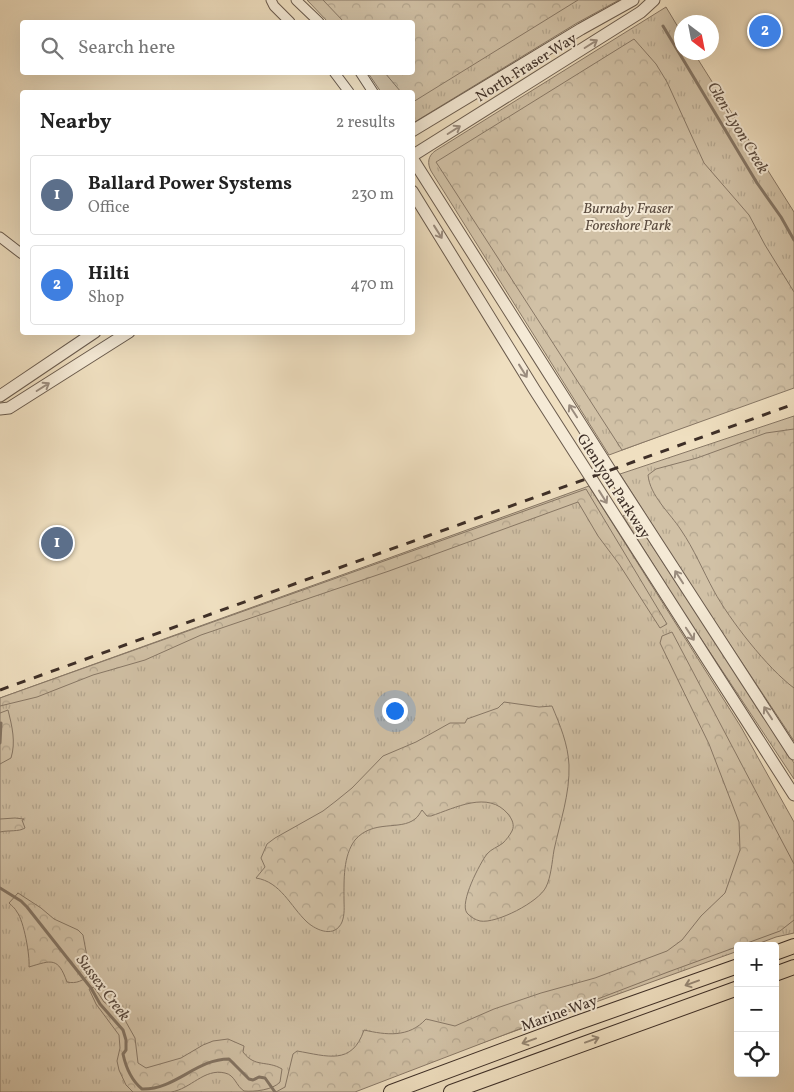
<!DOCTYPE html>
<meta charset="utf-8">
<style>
body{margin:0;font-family:Vollkorn,serif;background:#f2f2f2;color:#222}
.controls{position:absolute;right:15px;bottom:15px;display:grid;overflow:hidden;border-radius:5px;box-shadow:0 5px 20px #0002}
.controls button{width:45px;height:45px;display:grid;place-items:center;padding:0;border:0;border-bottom:1px solid #e0e0e0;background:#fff;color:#222;font:25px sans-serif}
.compass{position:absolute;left:674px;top:15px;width:45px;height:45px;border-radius:50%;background:#fff;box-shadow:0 5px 20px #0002;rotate:148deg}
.you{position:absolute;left:394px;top:710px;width:18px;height:18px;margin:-12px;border:4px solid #fff;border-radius:50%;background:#1a73e8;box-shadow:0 0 0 8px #1a73e833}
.badge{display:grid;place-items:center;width:32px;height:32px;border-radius:50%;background:#ea580c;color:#fff;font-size:16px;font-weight:700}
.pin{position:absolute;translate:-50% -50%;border:2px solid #fff;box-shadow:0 1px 5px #0006}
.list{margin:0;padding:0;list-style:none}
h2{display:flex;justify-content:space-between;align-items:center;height:65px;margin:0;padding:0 20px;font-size:21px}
h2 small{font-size:16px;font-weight:400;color:#767676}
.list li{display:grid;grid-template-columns:32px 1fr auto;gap:15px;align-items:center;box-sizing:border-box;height:80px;margin:0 10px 10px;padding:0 10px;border:1px solid #e0e0e0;border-radius:5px}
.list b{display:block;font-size:19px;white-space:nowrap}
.list p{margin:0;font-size:16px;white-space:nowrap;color:#767676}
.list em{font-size:16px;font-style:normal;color:#767676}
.icon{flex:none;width:28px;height:28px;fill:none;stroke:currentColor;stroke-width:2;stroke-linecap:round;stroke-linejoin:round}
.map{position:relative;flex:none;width:794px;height:1092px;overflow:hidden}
.search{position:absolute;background:#fff;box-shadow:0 5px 20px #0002;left:20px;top:20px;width:395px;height:55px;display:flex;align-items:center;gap:12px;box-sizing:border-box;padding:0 18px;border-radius:5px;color:#767676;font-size:19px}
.panel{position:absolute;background:#fff;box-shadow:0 5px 20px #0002;left:20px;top:90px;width:395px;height:245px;border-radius:5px}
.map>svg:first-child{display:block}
</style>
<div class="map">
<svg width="794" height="1092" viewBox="0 0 794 1092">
<defs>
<pattern id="grass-tufts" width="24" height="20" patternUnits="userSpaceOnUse" patternTransform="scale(1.25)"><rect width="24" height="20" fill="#d1c1a6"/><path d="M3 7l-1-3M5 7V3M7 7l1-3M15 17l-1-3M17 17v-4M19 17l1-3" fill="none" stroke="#b4a68f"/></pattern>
<pattern id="forest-crowns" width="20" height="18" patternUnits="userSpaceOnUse" patternTransform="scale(1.25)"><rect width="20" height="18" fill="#d1c1a6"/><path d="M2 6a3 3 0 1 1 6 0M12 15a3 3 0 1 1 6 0" fill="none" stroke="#b4a68f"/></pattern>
</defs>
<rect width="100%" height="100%" fill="#efdfc0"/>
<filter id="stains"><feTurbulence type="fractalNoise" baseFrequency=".004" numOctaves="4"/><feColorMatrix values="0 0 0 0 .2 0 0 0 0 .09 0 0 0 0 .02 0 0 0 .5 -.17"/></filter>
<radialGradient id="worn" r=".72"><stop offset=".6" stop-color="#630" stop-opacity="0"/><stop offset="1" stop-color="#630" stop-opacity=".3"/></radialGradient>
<!-- grass -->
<g fill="url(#grass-tufts)" stroke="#887866">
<path d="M307,0H619L577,23L413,123L412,92H381L368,73L412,72V22H328Z"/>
<path d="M666,7L681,32L682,52L694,53L794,212V386L609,455L431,171C427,163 428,156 435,151Z"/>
<path d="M794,416V741L690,584L620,474Z"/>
<path d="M589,486L741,727L794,822V933L776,937L752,946H738V951L345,1092H0V698Z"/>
<path d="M630,512L794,763V779L680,607L623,516Z"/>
</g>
<!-- forest -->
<g fill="url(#forest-crowns)" stroke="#887866">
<path d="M323,0H578L413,102L412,92H401L385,73L412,72V22H344Z"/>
<path d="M634,39L656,64L667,82L704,163L749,215L765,245L794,292V388L622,450L436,162Z"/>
<path d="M794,429V688C768,669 729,619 714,591C703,571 694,549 681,530C670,513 650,496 648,475L656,469L697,458L766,433Z"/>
<path d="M586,489L667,624L660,628L619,564L598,536L578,502L389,571L201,635L145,660L93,675L37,697L0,706V698Z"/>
<path d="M672,632L794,864V920L780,931L668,972L355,1092H276L285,1087L293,1054L297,1051C327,1056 352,1066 364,1030C386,1035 409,1038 426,1019L455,1026L494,1009L541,993L595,978L667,951L682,940L701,916L725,893L740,850L739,822L709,744L660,643L662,636Z"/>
<path d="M504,702L539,707L552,706C560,725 568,744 569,765C570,794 560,822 554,850C552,862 551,877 546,887C539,902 496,924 480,921C476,920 470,917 467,913C459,903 480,863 487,854C491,849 498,847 503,843C506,840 510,835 512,831C515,825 512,819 508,814C488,790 455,808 431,816H427L422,810C420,813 418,817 415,819C400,831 373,819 355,840C343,856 344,880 344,899C344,907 345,914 342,922C335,938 317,931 307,922C290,906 281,882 256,878L265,867L261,858L267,844L275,838L323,811L336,801L352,788L383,756L416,742L450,723H465L467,719L498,708Z"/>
<path d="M8,710C12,726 16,742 11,758L0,764V713Z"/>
<path d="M15,818L24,819L22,820L25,828C19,832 8,830 0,832V819Z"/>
<path d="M18,893L41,908L54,919L78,930L83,935L90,973C84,981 76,984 67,982C58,957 52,960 29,967C30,956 24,921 17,912C15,908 12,906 9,903Z"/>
<path d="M94,987L104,1002L112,1008L118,1006L122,1009L126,1022L135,1038L138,1063L146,1068L181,1058L203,1045L213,1041L228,1039L244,1046L243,1052C255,1068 267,1060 282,1069L280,1082C273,1090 254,1092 244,1091C236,1086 235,1075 225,1073C204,1068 191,1089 171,1092C159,1092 145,1092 133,1092L126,1085L119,1070L117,1061L120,1048L119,1035L96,1004L89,989Z"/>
</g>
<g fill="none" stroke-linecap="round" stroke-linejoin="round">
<!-- stream -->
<g stroke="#847564" stroke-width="3">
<path d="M663,26L757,183L781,217L794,240"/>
<path d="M0,743L1,723"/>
<path d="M0,888L21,901L27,907L91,988L100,1004L123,1030L126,1040V1050L123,1054C126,1068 131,1080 142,1089C175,1090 196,1059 229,1059L249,1079L253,1080L259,1077L265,1078L275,1092"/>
</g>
<defs>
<g id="minor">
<path d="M271,0L274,6L290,22"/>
<path d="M296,0L319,22"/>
<path d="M334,72L349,92"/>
<path d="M360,72L373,92"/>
<path d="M0,237L22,254"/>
</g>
<g id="tertiary">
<path d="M412,131L581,29L633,0"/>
<path d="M412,156L641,12L654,0"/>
<path d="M412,158L610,470L794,754"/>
<path d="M412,191L534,389L794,795"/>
<path d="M0,396L95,332"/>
<path d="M0,409L9,408L129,332"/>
</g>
<g id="primary">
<path d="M775,953L794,946"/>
<path d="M775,974L794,967"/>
<path d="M391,1092L574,1024L738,966"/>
<path d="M451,1092L738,988"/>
</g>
</defs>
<!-- minor casing -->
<use href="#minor" stroke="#6a5b4d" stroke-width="11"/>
<!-- tertiary casing -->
<use href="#tertiary" stroke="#6a5b4d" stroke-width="13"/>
<!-- primary casing -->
<use href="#primary" stroke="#3e2f27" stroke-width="16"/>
<!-- minor -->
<use href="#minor" stroke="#f5ead6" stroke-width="9"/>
<!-- tertiary -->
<use href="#tertiary" stroke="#f5ead6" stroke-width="11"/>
<!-- primary -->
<use href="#primary" stroke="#efdfc0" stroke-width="14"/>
<!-- rail -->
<path stroke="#3e2f27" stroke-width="3" stroke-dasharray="9 9" stroke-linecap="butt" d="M0,690L794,404"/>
</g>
<!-- one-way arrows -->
<defs><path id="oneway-shaft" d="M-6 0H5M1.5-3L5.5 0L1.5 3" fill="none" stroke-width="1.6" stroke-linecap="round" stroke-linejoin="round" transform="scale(1.25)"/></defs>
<g stroke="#9a8c7e">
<use href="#oneway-shaft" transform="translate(591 44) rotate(-32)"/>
<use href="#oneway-shaft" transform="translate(454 130) rotate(-32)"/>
<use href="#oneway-shaft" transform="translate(438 232) rotate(58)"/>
<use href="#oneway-shaft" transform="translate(523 371) rotate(58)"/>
<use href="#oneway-shaft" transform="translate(43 387) rotate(-32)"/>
<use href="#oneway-shaft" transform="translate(573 411) rotate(-123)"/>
<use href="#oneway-shaft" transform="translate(603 497) rotate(58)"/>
<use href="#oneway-shaft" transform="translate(679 577) rotate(-123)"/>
<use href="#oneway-shaft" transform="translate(690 634) rotate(57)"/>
<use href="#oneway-shaft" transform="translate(768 713) rotate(-123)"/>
</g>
<g stroke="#968774">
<use href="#oneway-shaft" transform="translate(692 983) rotate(160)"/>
<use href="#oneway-shaft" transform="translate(592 1040) rotate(-20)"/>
<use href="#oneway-shaft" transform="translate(529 1041) rotate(160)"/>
</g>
<g text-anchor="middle" stroke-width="4" stroke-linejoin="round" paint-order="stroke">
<!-- street labels -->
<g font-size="15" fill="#3e2f27" stroke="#f5ead6">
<text transform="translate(526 67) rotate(-32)" y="5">North Fraser Way</text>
<text transform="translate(614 486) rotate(57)" y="5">Glenlyon Parkway</text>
<text transform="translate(559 1013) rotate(-20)" y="5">Marine Way</text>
</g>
<!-- park labels -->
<g font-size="15" font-style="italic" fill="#5b4c40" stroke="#f5ead6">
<text x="628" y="213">Burnaby Fraser<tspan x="628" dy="17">Foreshore Park</tspan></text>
</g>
<!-- water labels -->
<g font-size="16" font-style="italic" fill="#5b4c40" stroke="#f5ead6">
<text transform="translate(739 127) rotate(59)" y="6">Glen-Lyon Creek</text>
<text transform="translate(104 987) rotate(53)" y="6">Sussex Creek</text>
</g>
</g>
<rect width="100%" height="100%" filter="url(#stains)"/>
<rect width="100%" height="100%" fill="url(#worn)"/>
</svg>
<div class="controls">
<button>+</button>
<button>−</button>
<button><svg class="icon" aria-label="locate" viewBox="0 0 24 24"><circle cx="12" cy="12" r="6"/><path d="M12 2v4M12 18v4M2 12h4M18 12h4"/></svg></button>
</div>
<svg class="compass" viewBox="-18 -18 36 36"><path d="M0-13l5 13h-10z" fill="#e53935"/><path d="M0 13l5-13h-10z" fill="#767676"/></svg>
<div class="you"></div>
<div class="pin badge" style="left:57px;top:543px;background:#5c6f8a">1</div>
<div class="pin badge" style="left:765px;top:31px;background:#3f7fe0">2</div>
<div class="search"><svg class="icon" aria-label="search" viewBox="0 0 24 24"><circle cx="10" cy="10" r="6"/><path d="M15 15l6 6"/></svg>Search here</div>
<section class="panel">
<h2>Nearby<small>2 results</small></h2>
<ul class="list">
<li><span class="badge" style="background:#5c6f8a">1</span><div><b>Ballard Power Systems</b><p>Office</p></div><em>230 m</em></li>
<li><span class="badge" style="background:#3f7fe0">2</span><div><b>Hilti</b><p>Shop</p></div><em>470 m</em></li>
</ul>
</section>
</div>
